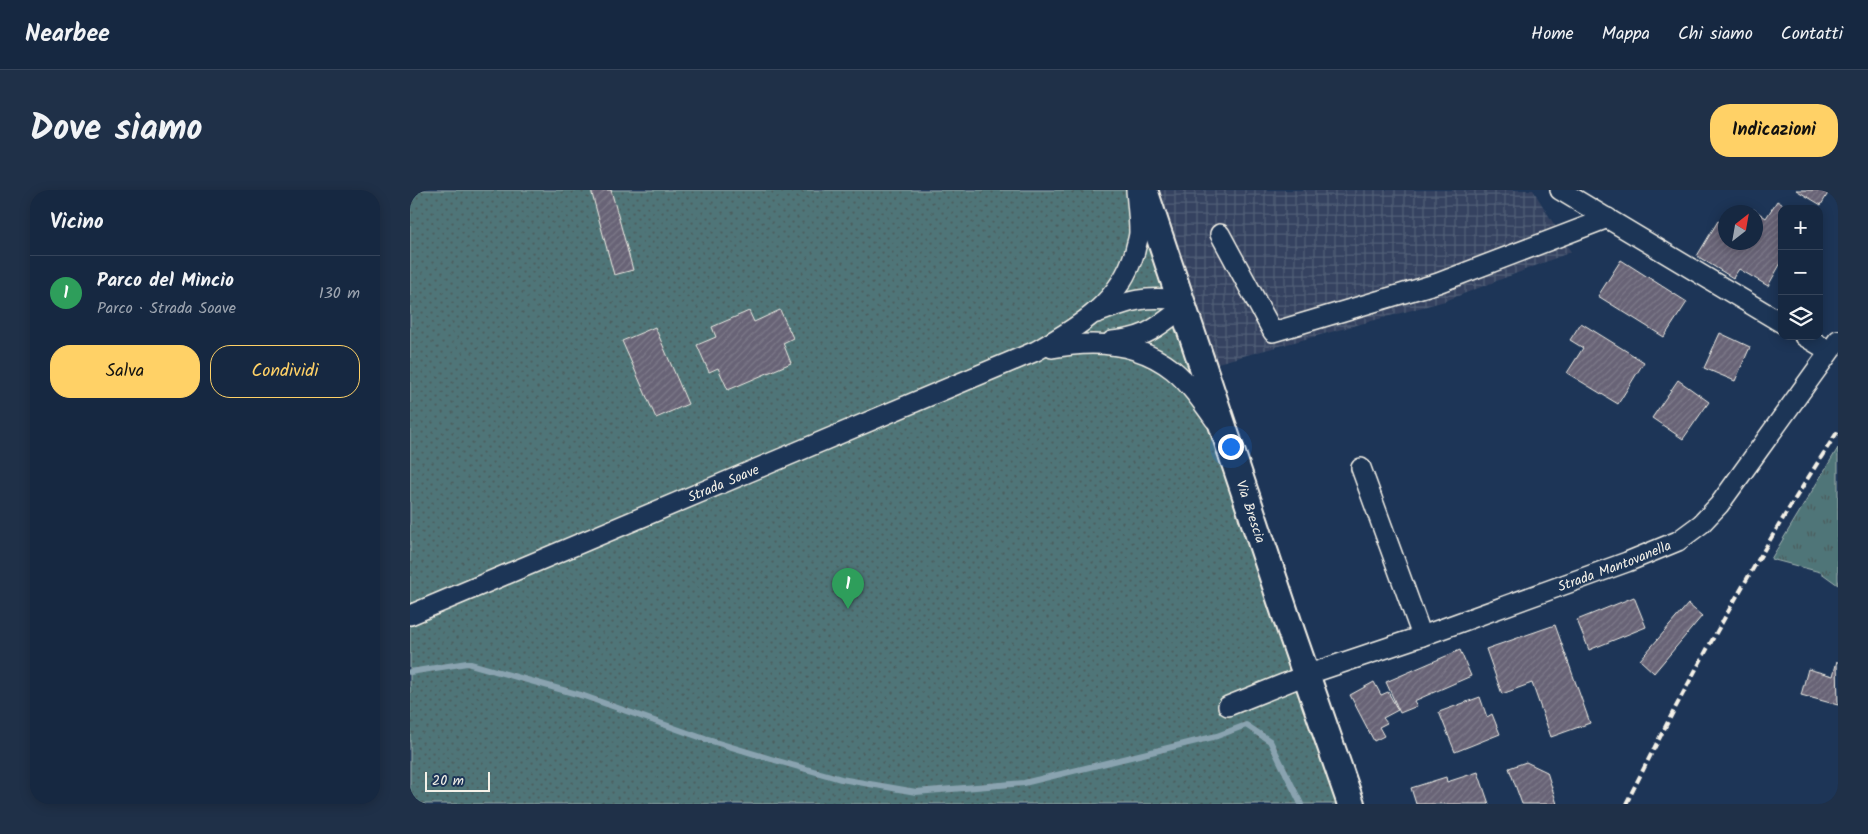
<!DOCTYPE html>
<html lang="it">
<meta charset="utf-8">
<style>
body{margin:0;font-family:Kalam,sans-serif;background:#1f3048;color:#f1f3f6}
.controls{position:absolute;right:15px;top:15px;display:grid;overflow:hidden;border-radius:10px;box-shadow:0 2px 12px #0003}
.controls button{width:45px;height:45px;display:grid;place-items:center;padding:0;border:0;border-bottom:1px solid #35445a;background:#162841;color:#f1f3f6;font:25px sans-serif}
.compass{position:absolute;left:1308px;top:15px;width:45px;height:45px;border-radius:50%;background:#162841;box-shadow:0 2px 12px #0003;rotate:31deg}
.scale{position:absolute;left:15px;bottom:12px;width:65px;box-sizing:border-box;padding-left:5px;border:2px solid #f4f1e8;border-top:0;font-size:14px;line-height:18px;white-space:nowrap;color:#f4f1e8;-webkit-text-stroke:4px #1d3557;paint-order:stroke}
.you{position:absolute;left:820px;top:256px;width:18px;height:18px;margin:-12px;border:4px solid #fff;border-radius:50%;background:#1a73e8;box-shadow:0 0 0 8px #1a73e833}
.badge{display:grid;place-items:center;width:32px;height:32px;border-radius:50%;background:#ffd166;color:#fff;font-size:16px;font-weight:700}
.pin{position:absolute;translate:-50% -41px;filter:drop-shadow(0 1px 2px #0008)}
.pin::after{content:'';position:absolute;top:26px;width:18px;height:15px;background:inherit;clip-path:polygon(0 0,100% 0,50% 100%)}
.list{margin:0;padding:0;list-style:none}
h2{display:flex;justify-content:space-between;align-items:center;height:65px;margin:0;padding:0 20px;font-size:21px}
h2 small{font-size:16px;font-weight:400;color:#9ea6b1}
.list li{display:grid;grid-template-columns:32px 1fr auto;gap:15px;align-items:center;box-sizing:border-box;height:75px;padding:0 20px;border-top:1px solid #35445a}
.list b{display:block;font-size:19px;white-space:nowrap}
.list p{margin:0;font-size:16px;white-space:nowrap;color:#9ea6b1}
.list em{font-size:16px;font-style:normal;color:#9ea6b1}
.actions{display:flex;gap:10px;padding:15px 20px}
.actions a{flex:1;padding:11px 0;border:1px solid #ffd166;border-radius:20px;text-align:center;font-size:18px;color:#ffd166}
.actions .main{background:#ffd166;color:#111}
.icon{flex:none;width:28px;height:28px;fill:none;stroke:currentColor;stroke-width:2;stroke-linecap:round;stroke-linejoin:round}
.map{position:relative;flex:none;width:1428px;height:614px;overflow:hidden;border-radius:20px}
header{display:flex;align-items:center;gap:30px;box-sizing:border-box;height:70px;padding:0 25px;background:#162841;border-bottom:1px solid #35445a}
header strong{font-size:24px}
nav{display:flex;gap:28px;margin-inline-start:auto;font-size:18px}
.intro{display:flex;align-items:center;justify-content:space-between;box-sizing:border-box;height:120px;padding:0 30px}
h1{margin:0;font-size:35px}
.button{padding:12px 22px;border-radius:20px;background:#ffd166;color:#111;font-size:18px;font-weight:700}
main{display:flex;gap:30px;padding:0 30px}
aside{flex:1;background:#162841;border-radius:20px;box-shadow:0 2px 12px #0003}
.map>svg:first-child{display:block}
</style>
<header>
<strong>Nearbee</strong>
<nav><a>Home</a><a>Mappa</a><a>Chi siamo</a><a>Contatti</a></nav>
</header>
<div class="intro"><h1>Dove siamo</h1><a class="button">Indicazioni</a></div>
<main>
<aside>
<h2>Vicino<small></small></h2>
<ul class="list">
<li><span class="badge" style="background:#2e9e5b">1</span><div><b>Parco del Mincio</b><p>Parco · Strada Soave</p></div><em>130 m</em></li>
</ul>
<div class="actions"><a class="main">Salva</a><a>Condividi</a></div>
</aside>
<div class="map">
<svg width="1428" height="614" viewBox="0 0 1428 614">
<defs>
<pattern id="industrial-grid" width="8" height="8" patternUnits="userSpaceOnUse" patternTransform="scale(1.25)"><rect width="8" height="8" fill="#344360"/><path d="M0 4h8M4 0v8" fill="none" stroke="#525f77"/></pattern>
<pattern id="grass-tufts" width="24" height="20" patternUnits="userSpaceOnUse" patternTransform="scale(1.25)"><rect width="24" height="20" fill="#4f7578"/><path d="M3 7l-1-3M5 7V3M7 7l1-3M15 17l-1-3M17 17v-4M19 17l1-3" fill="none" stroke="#4c5c5c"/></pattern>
<pattern id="park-dots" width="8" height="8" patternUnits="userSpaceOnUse" patternTransform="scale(1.25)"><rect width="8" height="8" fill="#4f7578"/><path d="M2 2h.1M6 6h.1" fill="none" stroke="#4c5c5c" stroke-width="1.8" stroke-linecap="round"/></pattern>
<pattern id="building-hatch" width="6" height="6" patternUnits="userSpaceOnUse" patternTransform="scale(1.25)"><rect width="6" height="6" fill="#686376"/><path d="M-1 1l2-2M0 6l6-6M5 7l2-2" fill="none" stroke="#7e7a8a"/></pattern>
</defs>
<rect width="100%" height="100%" fill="#1d3557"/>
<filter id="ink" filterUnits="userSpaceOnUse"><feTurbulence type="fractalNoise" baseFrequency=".02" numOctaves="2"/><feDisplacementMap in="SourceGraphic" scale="10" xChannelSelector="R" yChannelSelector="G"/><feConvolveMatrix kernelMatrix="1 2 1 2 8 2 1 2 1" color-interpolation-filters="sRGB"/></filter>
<g filter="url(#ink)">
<!-- industrial -->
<path fill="url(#industrial-grid)" d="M750,0H1123L1161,62L1035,111L804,174Z"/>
<!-- grass -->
<path fill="url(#grass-tufts)" stroke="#a2b3b0" d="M1428,258V395L1410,382L1361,369Z"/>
<!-- park -->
<path fill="url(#park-dots)" stroke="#a2b3b0" d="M0,0H736L945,614H0Z"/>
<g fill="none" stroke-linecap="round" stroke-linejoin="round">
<!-- stream -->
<path stroke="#8aa3b0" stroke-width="6" d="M0,482L57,473L174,506L295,549L361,569L431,589L506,602L614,593L807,546L836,535L860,551L891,614"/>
</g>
<!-- building -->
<g fill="url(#building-hatch)" stroke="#f4f1e8">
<path d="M181,0H201L223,80L204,85Z"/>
<path d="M1386,0H1420L1411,15Z"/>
<path d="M1367,11L1380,19H1372V71L1358,96L1329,79L1323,88L1287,66L1308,31L1316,36V52H1346V22H1341L1343,19L1356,28Z"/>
<path d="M1211,70L1277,112L1254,147L1188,106Z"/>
<path d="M370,120L383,148L373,153L381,173L318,200L308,178L299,182L287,155L306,147L302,137L339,121L344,132Z"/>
<path d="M1171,133L1234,172L1208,214L1157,183L1173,158L1160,150Z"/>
<path d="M245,137L278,214L246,228L212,151Z"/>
<path d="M1310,143L1340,157L1325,191L1294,178Z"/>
<path d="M1268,190L1299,212L1273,249L1242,228Z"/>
<path d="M1224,407L1236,437L1179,460L1167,430Z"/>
<path d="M1278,414L1292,426L1244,483L1230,470Z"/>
<path d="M1145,435L1180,533L1141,547L1122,493L1092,504L1076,459Z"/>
<path d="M1050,460L1061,486L1004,511L1007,516L990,523L976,492Z"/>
<path d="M1427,471L1428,515L1391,505L1398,479L1423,486Z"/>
<path d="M964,492L971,505L978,502L988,520L973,528L977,533L969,537L974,546L964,551L940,505Z"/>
<path d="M1070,507L1077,527L1082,524L1090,544L1045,562L1029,522Z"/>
<path d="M1116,572L1137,582L1147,614H1112L1099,578Z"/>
<path d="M1068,582L1079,614H1006L1001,598L1036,587L1037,592Z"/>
</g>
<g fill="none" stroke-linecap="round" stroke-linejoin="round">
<defs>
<g id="street">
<path d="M1150,0L1372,133"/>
<path d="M810,44L863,142L1028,93L1198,28"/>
<path d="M687,123C721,110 734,106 770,110"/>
<path d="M1394,146L1419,161"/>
<path d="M702,151C738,148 745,138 773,118"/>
<path d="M642,158C684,150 728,152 763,180C779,193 793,213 805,230"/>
<path d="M951,278L1012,446"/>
<path id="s1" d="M0,425L626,161C670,136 710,112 725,61C726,55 729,48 729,42C729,28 727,14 726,0"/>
<path id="s2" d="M818,516L896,485L1012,446L1217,372L1268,351L1291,334L1309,315L1428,150"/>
</g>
<g id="secondary">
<path id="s3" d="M734,0L882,444L941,614"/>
</g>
</defs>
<!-- street casing -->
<use href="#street" stroke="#f4f1e8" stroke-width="22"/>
<!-- secondary casing -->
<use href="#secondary" stroke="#f4f1e8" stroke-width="30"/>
<!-- street -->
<use href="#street" stroke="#1d3557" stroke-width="19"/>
<!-- secondary -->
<use href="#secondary" stroke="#1d3557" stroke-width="26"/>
<!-- rail -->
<path stroke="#f4f1e8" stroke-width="4" stroke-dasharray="8 4" stroke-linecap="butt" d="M1216,614C1280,485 1350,361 1428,241"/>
</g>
</g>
<g text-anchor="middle" stroke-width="4" stroke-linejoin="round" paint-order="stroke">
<!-- street labels -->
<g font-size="14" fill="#f4f1e8" stroke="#1d3557">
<text dy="5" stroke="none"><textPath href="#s1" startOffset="340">Strada Soave</textPath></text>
<text dy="5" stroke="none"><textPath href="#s3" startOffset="339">Via Brescia</textPath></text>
<text dy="5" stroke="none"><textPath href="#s2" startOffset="411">Strada Mantovanella</textPath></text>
</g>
</g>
</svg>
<div class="controls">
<button>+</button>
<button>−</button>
<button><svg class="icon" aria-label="layers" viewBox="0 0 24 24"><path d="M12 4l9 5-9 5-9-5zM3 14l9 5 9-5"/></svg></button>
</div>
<svg class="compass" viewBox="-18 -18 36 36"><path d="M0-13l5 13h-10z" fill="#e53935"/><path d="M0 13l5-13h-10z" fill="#9ea6b1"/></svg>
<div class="scale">20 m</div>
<div class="you"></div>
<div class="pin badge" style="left:438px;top:419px;background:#2e9e5b">1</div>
</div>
</main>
